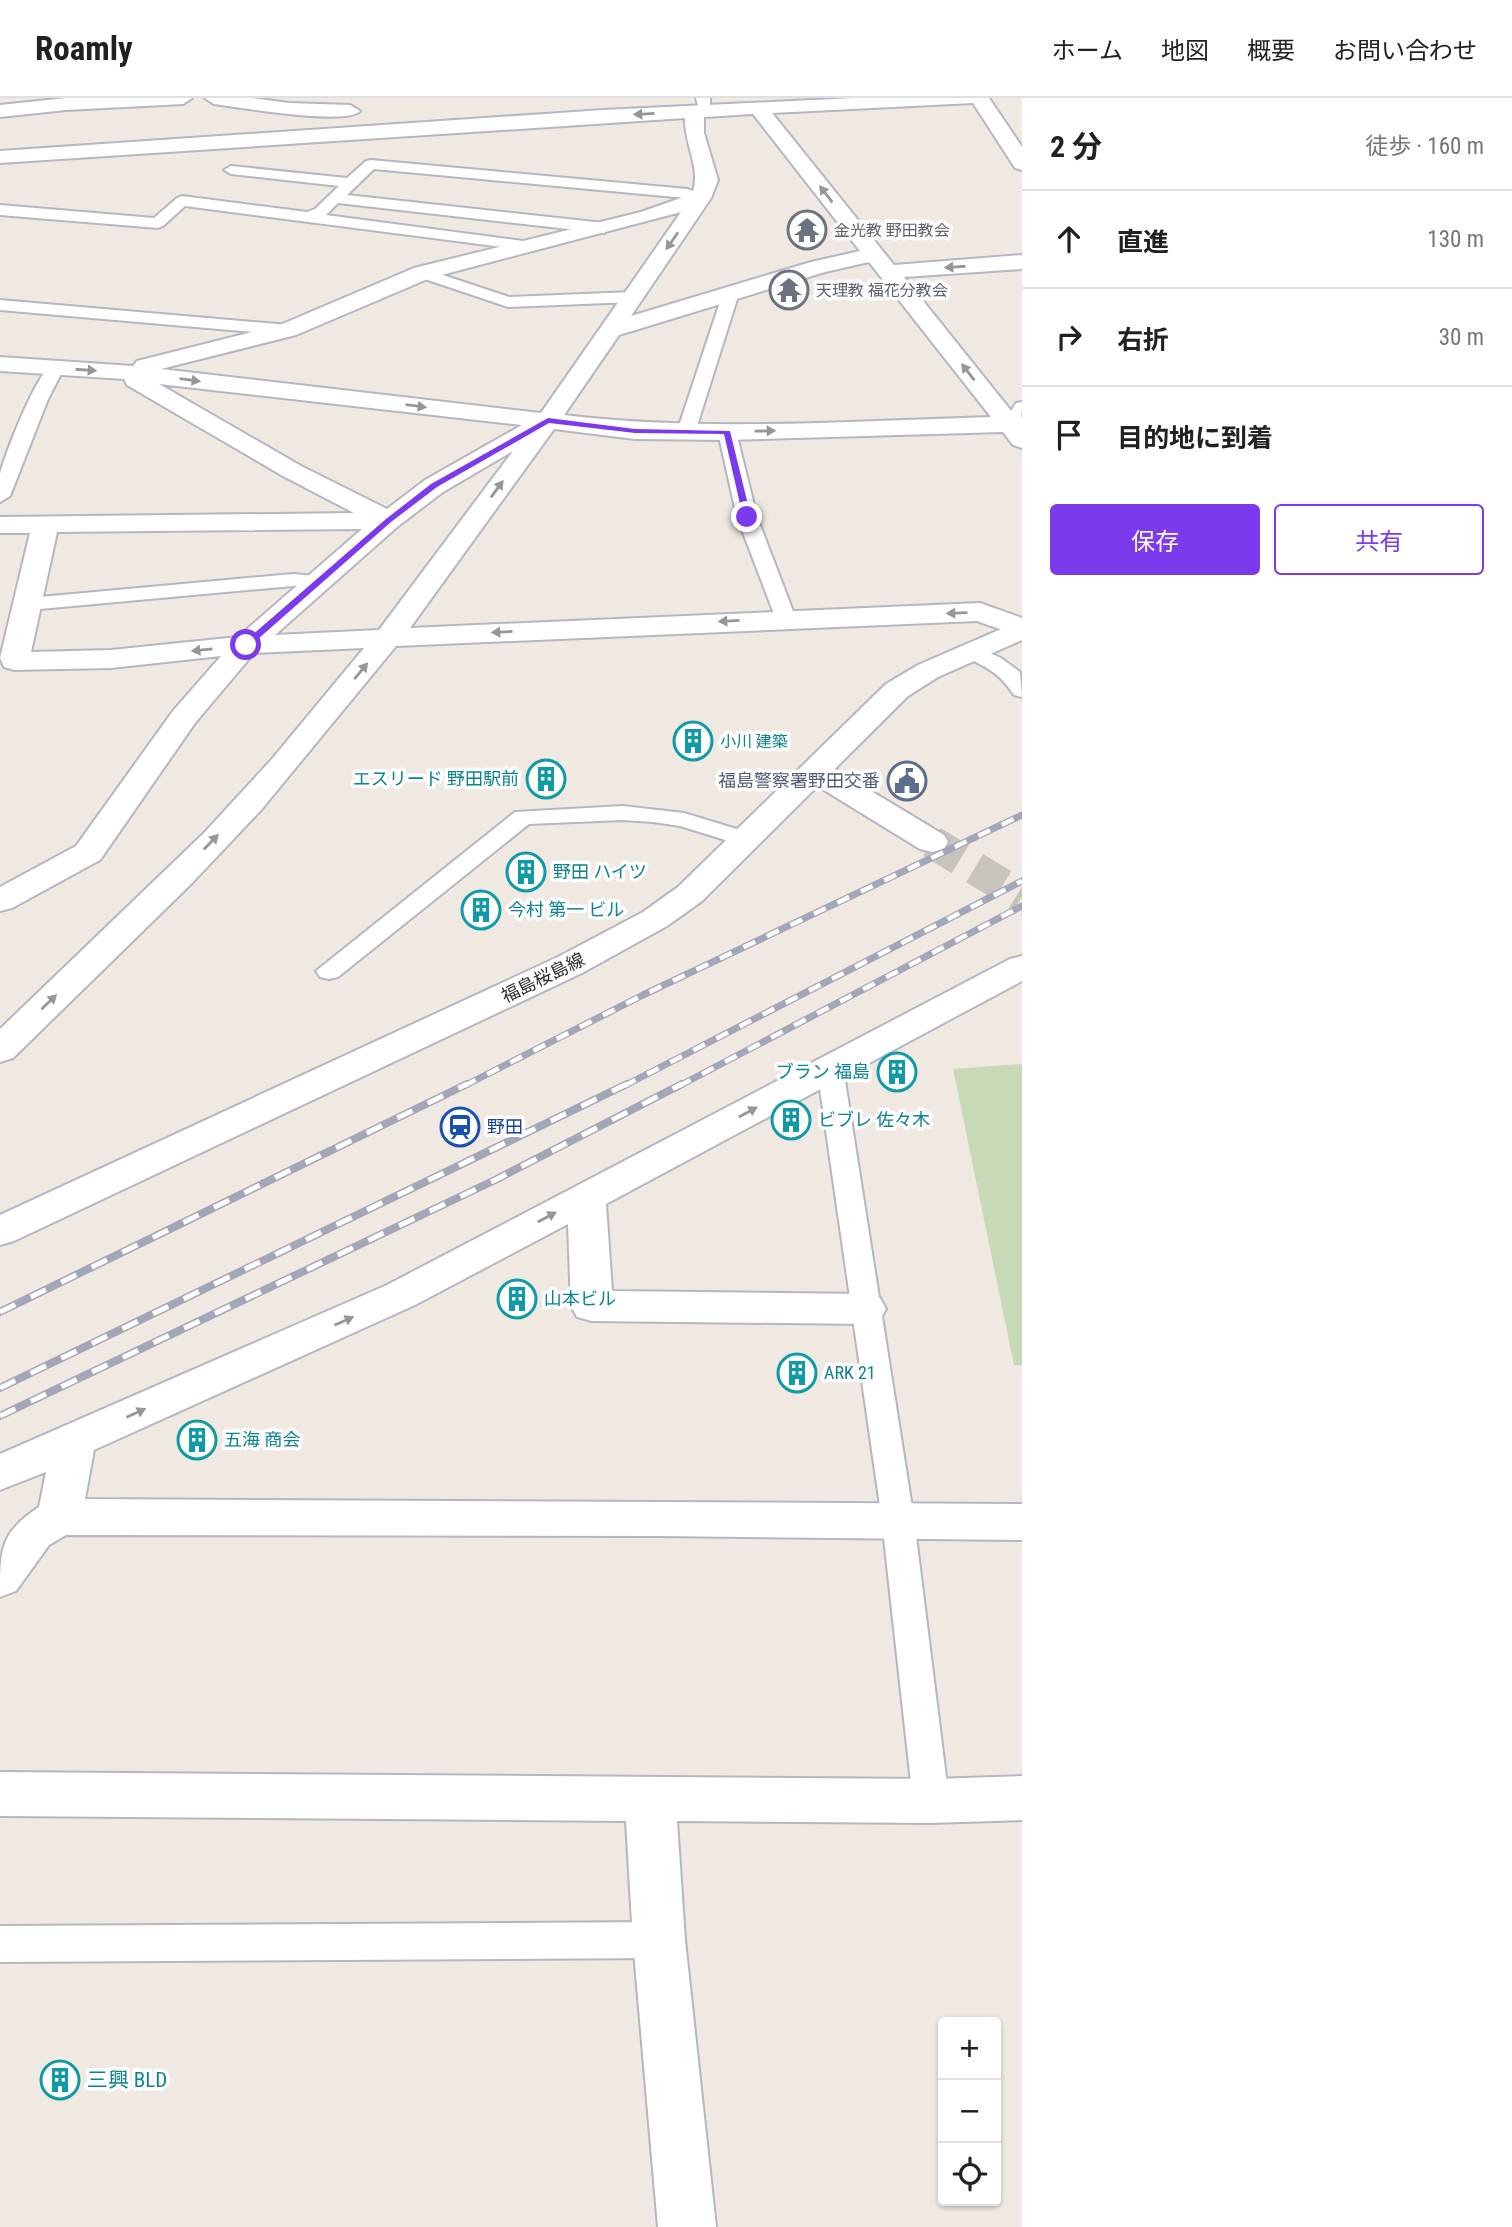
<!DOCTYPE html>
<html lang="ja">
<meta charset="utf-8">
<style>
body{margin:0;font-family:"Roboto Condensed","Noto Sans JP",sans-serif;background:#f2f2f2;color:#202124}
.controls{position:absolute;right:21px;bottom:21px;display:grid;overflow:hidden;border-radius:7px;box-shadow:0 2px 5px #0004}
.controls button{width:63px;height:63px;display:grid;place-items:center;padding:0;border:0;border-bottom:2px solid #e0e0e0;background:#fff;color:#202124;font:35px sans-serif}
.stop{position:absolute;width:21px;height:21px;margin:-16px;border:5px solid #7c3aed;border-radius:50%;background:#fff}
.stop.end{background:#7c3aed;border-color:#fff;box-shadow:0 2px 7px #0008}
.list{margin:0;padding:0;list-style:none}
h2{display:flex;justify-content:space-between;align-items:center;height:91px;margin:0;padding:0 28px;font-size:30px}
h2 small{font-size:23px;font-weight:400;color:#757577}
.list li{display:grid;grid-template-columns:46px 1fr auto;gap:21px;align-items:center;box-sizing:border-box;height:98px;padding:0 28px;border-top:2px solid #e0e0e0}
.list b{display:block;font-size:26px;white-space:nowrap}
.list em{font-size:23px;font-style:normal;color:#757577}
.actions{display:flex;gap:14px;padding:21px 28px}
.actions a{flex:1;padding:16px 0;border:2px solid #7c3aed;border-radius:7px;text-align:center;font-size:24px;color:#7c3aed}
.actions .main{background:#7c3aed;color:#fff}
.icon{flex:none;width:38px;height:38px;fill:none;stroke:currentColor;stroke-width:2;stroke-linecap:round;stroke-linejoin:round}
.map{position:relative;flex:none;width:1022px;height:2129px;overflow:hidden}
header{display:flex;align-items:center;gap:42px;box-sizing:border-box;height:98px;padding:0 35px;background:#fff;border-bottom:2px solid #e0e0e0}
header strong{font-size:33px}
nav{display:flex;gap:38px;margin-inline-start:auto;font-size:24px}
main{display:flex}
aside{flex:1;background:#fff}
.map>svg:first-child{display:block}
</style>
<header>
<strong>Roamly</strong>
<nav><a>ホーム</a><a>地図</a><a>概要</a><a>お問い合わせ</a></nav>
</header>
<main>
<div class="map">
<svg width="1022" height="2129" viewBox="0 0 1022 2129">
<rect width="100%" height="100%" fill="#efe9e1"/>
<!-- cemetery -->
<path fill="#c8d9b8" d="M1022,966V1267H1014L953,971Z"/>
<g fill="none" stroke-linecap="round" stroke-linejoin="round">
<!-- street-tunnel -->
<path stroke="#c8c4bd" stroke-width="33" stroke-dasharray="33 17" stroke-linecap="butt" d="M932,744L1022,799"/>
<defs>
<g id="lane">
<path d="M696,0H710V16H700Z"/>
<path d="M371,62L687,91L706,97L709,100L701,105L686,100L374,71L347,97L604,125L612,130L604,135L338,105L326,117L539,145L541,148L533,153L185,108L163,128L158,130L0,117V107L154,120L177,100L182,98L307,114L315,111L339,88L231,76L224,72L231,68L347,80L366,63Z"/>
<path d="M422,170L509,199L633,194L641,199L633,204L508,209L416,178L414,175L416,172Z"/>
<path d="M731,190L739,195L695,334L692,338H680L677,334L723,195Z"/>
<path d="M0,202L288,227L296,232L288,237L0,212Z"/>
<path d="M55,265L64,270L48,301L10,398L0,404C0,395 0,385 0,376C5,357 38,269 55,265Z"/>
<path d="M1022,304C1022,315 1022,322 1016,332H1004L1001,328L1016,305Z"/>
<path d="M727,329L736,334L757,419L796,521L793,525H779L776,521L737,419L718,334Z"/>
<path d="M293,476L326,479L329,483L326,487L293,488L29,512L22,510L19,506L22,502L29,500Z"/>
<path d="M972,547L1001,560L1020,574L1022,599L1014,597C1006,585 998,576 985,569C977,564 967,561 961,553L965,549Z"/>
<path d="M623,708L684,715L753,736L757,741L753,746L745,748L680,728L653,724L623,722L529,726L338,879L329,881L320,879L316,873L515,714Z"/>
<path d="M830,961L839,964L843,970L914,1422L949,1703L944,1715L931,1719L918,1715L913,1703L882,1422L817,970L821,964Z"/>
<path d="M659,1824L673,1829L678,1842L673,1855L659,1860L0,1864V1828Z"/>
</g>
<g id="street">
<path d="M66,0H192L183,6L66,12L0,19V7Z"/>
<path d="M205,0H253L289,5L350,7L360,13C347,28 237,9 214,6Z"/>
<path d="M854,0H989L1022,49V72L1015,70L973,5L772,15L894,167L1022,157V171L904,179L1016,319H1022V350L1013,347L1003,334L727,342L635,341L554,331L410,530L980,505L1022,520V539L977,523L396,548L261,712L192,785L13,960L0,964V931L204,735L272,661L364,550L254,555L195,625L100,762L12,810L0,813V789L76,748L173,613L221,558L111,570L14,572L4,569L0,560L30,435H0V419L354,415L283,378L127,287L124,281L0,273V259L133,268L137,263L280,227L414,170L641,114L692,96C702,71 684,47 685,20L0,65V53L603,12ZM753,16L860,153L811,164L631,218L711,100L718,82L704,35V19ZM681,114L541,315L161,271L296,237L430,180ZM869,164L991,319C849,323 705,334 564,317L619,237L825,174ZM159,286L522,327L425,382L387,411L301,368ZM513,353L379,532L275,537L397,429L443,394ZM362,431L238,539L111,552L31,554L57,434Z"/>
<path d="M817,665L828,667L944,737L948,744L944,751L932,754L920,751L806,681L801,674L806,667Z"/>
<path d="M1022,858V883L606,1106L612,1193L865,1196L880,1200L886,1211L880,1222L865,1226L592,1223L577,1219L571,1208L568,1126L415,1207L94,1352L85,1401L1022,1406V1442L660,1438L66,1437L49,1447L16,1493L0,1499C0,1451 0,1435 39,1409L46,1374L0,1392V1356L387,1187L1010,861Z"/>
<path d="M0,1674L931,1681L1022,1678V1722L931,1725L677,1723L685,1842L716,2129H658L633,1842L626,1723L0,1718Z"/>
</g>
<path id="secondary" d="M1022,522V542L938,579L908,598L702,803L667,828L582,875L14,1143L0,1147V1117L558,859L643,814L678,789L886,586L918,567Z"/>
</defs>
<!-- lane casing -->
<use href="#lane" stroke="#b4b7c1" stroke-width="4"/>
<!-- street casing -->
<use href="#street" stroke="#b4b7c1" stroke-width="4"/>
<!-- secondary casing -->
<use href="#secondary" stroke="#b4b7c1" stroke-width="4"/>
<!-- lane -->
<use href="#lane" fill="#fff" fill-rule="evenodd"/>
<!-- street -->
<use href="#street" fill="#fff" fill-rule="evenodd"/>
<!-- secondary -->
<use href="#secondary" fill="#fff" fill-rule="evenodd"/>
<defs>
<g id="rail-far1">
<path d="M464,988L643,897L1022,717"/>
<path d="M624,988L1022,783"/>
<path d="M679,988L1022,808"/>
</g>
<g id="rail">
<path d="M0,1214L467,986"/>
<path d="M0,1290L627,986"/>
<path d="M0,1318L495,1082L682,986"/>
</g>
</defs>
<!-- rail-far1 casing -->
<use href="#rail-far1" stroke="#a3a6b8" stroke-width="7"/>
<!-- rail casing -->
<use href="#rail" stroke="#a3a6b8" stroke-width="8"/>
<!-- rail-far1 -->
<use href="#rail-far1" stroke="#fff" stroke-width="4.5" stroke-dasharray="13" stroke-linecap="butt"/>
<!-- rail -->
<use href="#rail" stroke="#fff" stroke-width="5" stroke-dasharray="17" stroke-linecap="butt"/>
</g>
<!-- one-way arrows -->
<defs><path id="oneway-solid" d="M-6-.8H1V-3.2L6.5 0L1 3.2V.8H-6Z" transform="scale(1.75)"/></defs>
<g fill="#969696">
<use href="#oneway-solid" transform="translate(644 16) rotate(177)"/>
<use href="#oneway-solid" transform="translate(826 96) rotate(-128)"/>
<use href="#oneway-solid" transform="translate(672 143) rotate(125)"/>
<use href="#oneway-solid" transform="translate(955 169) rotate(176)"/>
<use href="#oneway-solid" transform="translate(86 272) rotate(4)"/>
<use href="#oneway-solid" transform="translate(968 274) rotate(-128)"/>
<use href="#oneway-solid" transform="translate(190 282) rotate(7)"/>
<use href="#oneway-solid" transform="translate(416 308) rotate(7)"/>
<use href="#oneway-solid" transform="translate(765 333) rotate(-1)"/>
<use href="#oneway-solid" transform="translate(497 391) rotate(-54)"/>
<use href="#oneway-solid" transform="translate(957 515) rotate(178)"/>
<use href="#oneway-solid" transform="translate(729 523) rotate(177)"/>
<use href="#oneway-solid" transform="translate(502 534) rotate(177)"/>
<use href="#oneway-solid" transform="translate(202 552) rotate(174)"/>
<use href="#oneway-solid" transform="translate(361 573) rotate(-51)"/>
<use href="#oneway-solid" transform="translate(211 744) rotate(-46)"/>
<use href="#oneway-solid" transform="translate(49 904) rotate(-44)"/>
<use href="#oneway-solid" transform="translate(748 1014) rotate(-28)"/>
<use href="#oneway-solid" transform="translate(547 1119) rotate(-28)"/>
<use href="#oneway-solid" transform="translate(344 1223) rotate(-24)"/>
<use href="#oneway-solid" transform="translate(136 1315) rotate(-24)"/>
</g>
<!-- route -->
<path fill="#7c3aed" d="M548,320L635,331L730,333L751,419L747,421L743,419L724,336L635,335L549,325L437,389L391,424L249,549H243V545L386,421L431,386Z"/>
<!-- icons -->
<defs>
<symbol id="temple-ring" viewBox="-11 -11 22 22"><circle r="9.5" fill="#fff" stroke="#6b7280" stroke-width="1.5"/><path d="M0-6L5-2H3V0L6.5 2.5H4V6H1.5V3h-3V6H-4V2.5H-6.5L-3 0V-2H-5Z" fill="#6b7280"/></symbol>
<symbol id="building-ring" viewBox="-11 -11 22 22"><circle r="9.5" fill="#fff" stroke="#0f9aa8" stroke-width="1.5"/><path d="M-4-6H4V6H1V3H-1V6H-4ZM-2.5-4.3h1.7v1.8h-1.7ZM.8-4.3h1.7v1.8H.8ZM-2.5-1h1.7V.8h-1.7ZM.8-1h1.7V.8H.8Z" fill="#0f9aa8"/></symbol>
<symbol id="civic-ring" viewBox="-11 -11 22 22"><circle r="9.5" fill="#fff" stroke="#5c6f8a" stroke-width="1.5"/><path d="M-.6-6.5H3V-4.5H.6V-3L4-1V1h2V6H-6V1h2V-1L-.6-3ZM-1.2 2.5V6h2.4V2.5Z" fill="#5c6f8a"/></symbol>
<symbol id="station-ring" viewBox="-11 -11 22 22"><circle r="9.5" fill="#fff" stroke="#1a4fb4" stroke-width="1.5"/><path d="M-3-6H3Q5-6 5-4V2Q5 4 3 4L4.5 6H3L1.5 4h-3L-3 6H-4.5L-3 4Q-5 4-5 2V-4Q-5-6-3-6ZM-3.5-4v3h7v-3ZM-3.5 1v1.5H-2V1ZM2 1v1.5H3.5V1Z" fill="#1a4fb4"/></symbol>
</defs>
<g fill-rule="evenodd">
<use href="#temple-ring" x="785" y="110" width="44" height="44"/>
<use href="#temple-ring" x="767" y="170" width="44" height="44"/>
<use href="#building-ring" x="671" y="621" width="44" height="44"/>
<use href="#building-ring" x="524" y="659" width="44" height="44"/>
<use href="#civic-ring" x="885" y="661" width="44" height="44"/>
<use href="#building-ring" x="504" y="752" width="44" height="44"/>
<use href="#building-ring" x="459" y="790" width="44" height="44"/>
<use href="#building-ring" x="875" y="952" width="44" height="44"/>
<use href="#building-ring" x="769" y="1000" width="44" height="44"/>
<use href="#station-ring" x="438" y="1007" width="44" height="44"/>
<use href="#building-ring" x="495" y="1179" width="44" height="44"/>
<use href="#building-ring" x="775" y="1253" width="44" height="44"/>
<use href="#building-ring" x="175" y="1320" width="44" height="44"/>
<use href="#building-ring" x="38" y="1960" width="44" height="44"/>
</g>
<g text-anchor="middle" stroke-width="7" stroke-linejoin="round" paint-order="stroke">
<!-- far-worship labels -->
<g font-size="16" fill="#5b616d" stroke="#fff" text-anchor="start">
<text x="834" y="138">金光教 野田教会</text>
<text x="816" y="198">天理教 福花分教会</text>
</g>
<!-- far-culture labels -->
<g font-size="16" fill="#0d838f" stroke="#fff" text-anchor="start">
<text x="720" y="649">小川 建築</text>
</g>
<!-- culture labels -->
<g font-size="18" fill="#0d838f" stroke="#fff" text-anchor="start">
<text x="519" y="687" text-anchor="end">エスリード 野田駅前</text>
<text x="553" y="780">野田 ハイツ</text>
<text x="508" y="818">今村 第一 ビル</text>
<text x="870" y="980" text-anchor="end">ブラン 福島</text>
<text x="818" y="1028">ビブレ 佐々木</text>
<text x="544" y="1207">山本ビル</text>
<text x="824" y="1281">ARK 21</text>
<text x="224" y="1348">五海 商会</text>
</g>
<!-- service labels -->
<g font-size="18" fill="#4e5e75" stroke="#fff" text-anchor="end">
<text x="880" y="689">福島警察署野田交番</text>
</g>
<!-- street labels -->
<g font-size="18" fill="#2e2e2e" stroke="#fff">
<text transform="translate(543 880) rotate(-26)" y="6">福島桜島線</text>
</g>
<!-- transit labels -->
<g font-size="18" fill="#164399" stroke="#fff" text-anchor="start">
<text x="487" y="1035">野田</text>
</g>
<!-- near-culture labels -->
<g font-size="21" fill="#0d838f" stroke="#fff" text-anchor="start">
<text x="87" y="1989">三興 BLD</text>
</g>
</g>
</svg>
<div class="controls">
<button>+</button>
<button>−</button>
<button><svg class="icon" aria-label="locate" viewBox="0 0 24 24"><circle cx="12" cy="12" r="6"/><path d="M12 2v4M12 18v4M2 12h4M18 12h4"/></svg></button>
</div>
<div class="stop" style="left:246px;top:547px"></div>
<div class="stop end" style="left:747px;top:419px"></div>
</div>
<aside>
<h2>2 分<small>徒歩 · 160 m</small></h2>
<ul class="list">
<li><svg class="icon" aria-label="ahead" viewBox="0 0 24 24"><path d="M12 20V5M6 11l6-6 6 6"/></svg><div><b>直進</b></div><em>130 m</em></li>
<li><svg class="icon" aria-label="right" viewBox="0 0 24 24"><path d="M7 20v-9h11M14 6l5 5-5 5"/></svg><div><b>右折</b></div><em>30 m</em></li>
<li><svg class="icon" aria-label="arrive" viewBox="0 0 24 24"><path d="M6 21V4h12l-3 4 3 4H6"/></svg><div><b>目的地に到着</b></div></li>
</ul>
<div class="actions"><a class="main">保存</a><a>共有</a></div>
</aside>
</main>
